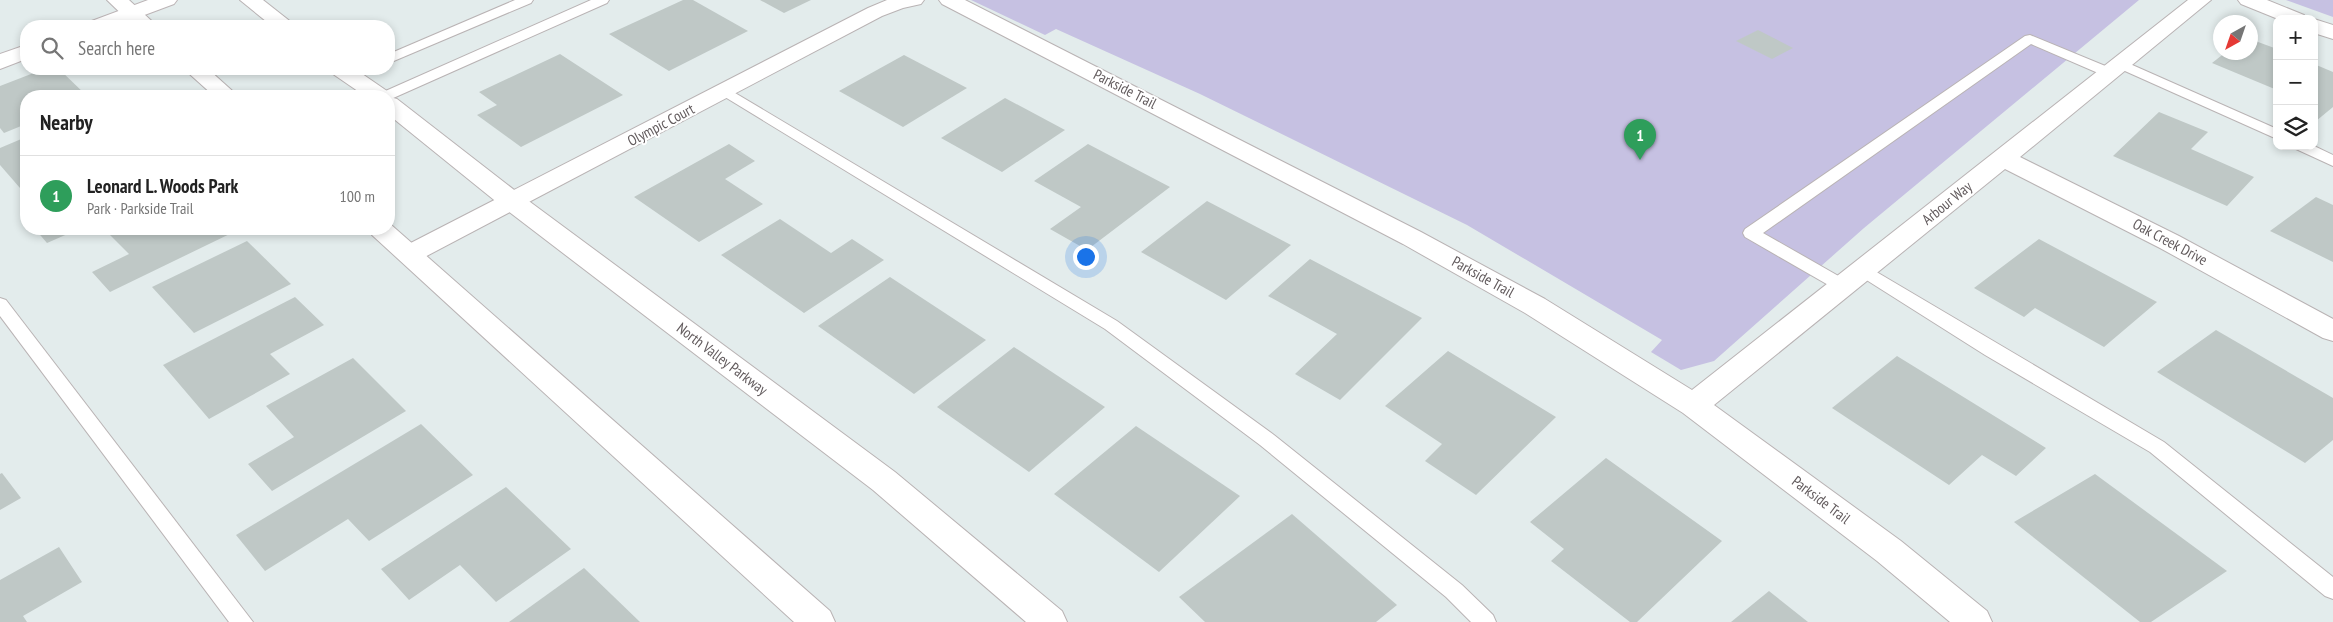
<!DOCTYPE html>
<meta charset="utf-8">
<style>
body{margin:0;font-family:"PT Sans Narrow",sans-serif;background:#f6f6f6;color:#222}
.controls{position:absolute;right:15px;top:15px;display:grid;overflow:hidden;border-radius:10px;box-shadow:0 2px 8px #0003}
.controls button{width:45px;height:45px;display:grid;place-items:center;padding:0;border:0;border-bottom:1px solid #e0e0e0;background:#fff;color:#222;font:25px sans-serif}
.compass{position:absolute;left:2213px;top:15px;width:45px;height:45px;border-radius:50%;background:#fff;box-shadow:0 2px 8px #0003;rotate:220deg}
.you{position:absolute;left:1085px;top:256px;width:18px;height:18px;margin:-12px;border:4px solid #fff;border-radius:50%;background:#1a73e8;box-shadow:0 0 0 8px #1a73e833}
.badge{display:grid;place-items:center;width:32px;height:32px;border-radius:50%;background:#2563eb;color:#fff;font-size:16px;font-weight:700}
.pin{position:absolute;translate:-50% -41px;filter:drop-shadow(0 1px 2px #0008)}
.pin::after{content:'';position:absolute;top:26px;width:18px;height:15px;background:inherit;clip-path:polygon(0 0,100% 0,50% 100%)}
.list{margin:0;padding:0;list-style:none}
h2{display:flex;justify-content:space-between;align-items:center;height:65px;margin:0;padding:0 20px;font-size:21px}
h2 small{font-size:16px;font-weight:400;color:#767676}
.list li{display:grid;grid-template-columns:32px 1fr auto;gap:15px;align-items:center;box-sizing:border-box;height:80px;padding:0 20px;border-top:1px solid #e0e0e0}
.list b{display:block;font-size:19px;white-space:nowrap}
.list p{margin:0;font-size:16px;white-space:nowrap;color:#767676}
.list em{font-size:16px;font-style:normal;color:#767676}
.icon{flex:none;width:28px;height:28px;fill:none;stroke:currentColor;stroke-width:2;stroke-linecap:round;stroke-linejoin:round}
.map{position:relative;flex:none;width:2333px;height:622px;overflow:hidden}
.search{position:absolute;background:#fff;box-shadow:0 2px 8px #0003;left:20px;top:20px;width:375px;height:55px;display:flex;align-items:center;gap:12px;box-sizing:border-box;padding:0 18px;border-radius:20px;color:#767676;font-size:19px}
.panel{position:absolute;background:#fff;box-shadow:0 2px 8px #0003;left:20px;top:90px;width:375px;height:145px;border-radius:20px}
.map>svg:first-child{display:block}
</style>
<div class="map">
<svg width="2333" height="622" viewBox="0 0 2333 622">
<rect width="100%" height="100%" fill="#e3ecec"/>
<!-- green -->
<g fill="#c6c1e2">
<path d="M971,0H2139L1864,228L1714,361L1681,370L1651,352L1662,340L1467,225L1200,94L1056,29L1045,35Z"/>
<path d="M2286,0H2333V17Z"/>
</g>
<!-- building -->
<g fill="#bfc8c6">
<path d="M683,0H693L748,31L669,71L609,34Z"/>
<path d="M760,0H811L784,13Z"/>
<path d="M1758,30L1793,48L1772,59L1736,41Z"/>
<path d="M2250,39L2277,49V90L2212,63L2226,52H2250Z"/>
<path d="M560,54L623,95L521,147L477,115L497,105L479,92Z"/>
<path d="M904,55L967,88L903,127L839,91Z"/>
<path d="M2314,64L2333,72V107L2316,121H2314Z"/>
<path d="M44,69H59L87,96H26V124L4,133L0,128V86Z"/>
<path d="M1005,98L1065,130L1002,172L941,138Z"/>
<path d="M2159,112L2208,132L2191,149L2254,177L2227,206L2113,156Z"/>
<path d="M26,137V186L20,188L0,165V148Z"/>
<path d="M729,144L755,161L725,179L763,204L699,242L634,197Z"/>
<path d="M1088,144L1170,187L1087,250L1050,229L1081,207L1034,181Z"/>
<path d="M2316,197L2333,205V262L2270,231Z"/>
<path d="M1207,201L1291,245L1226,300L1141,252Z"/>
<path d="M780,219L831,253L852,239L884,260L804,313L721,255Z"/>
<path d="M35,229H79L47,243Z"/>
<path d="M115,229H240L110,292L92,272L129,254L107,232Z"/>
<path d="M2039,239L2157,302L2104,347L2035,308L2024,317L1974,288Z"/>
<path d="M247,241L291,284L194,333L152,287Z"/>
<path d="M1310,259L1422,318L1340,400L1295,374L1337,334L1268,296Z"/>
<path d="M890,277L986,340L914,394L818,326Z"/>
<path d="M295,297L324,325L270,354L290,374L209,419L163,365Z"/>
<path d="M2216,330L2333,398V440L2305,463L2157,372Z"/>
<path d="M1014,347L1105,407L1029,472L937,407Z"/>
<path d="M1448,351L1556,417L1476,495L1425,461L1442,444L1385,406Z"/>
<path d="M1897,356L2046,448L2016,476L1982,455L1949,485L1832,408Z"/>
<path d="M353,358L406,411L272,491L248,464L294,437L266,406Z"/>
<path d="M421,424L473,475L369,541L348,519L265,571L236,535Z"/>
<path d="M1136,426L1240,496L1159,572L1054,494Z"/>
<path d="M1606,458L1722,541L1637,622H1630L1551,561L1564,549L1530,522Z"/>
<path d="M2,473L21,498L0,510V474Z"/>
<path d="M2095,474L2227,571L2151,622H2140L2014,522Z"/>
<path d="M506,487L571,549L496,602L460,565L409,600L381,569Z"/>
<path d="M1292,514L1397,605L1376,622H1205L1179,597Z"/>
<path d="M59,547L82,582L23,616L27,622H0V580Z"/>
<path d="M584,568L640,622H509Z"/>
<path d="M1769,591L1808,622H1731Z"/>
</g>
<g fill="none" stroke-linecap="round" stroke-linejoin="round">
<defs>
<g id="service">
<path d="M515,0H533L531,3L389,63V54Z"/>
<path d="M591,0H609L607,3L391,99L389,100V96H379L381,93Z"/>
<path d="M2030,35L2115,70L2117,73L2110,77L2105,76L2031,44L1763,233L1849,282L1852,286L1849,290L1843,292L1837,290L1745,237L1743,233L1745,229L2025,36Z"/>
<path d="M2121,60L2277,129V139L2116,67L2114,64L2116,61Z"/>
<path d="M355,69H373L355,79H345L343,76Z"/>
<path d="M725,87L1117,321L1274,435L1462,585L1493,615L1496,622H1471L1446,597L1260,445L1105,329L720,94L718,91Z"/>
<path d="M2294,146H2314L2333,155V166L2296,149Z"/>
<path d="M1863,264L2164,442L2333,577V599L2325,596L2150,452L1985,355L1857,274L1855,270L1857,266Z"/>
<path d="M0,298L6,300L253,622H229L0,316Z"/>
</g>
<g id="minor">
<path d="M887,0H924L921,4L903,8L882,16L419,260L410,263L401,260L397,254L401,248L868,8Z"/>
<path d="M939,0H965L1421,232L1545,299L1692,390L2188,0H2211L2020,157L2179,236L2333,319V341L2323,338L2160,248L2005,169L1714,405L1901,541L1987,611L1992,622H1950L1877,561L1683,413L1525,313L1403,244L942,4Z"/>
<path d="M2238,0H2267L2304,15L2307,19H2278L2241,4Z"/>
<path d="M2314,19L2333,25V39L2314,33Z"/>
</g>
<g id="tertiary">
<path d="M107,0H129L157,26H134Z"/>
<path d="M240,0H263L296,26H272Z"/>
<path d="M184,69H208L238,96H214Z"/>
<path d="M330,69H355L387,91L390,97L397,99L522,196L895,472L1062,611L1067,622H1026L873,490L504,208L389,115V96H365L333,74Z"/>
<path d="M389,223L830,611L835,622H794L372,235L368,229H389Z"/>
</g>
<g id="secondary">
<path d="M148,0H177L174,4L115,26H85L89,22Z"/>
<path d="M26,45V59L0,69V54Z"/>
</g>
</defs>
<!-- service casing -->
<use href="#service" stroke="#b9b3b4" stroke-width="2"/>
<!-- minor casing -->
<use href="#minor" stroke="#b9b3b4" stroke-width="2"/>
<!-- tertiary casing -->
<use href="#tertiary" stroke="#b9b3b4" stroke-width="2"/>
<!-- secondary casing -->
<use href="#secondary" stroke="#bcb4b6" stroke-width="2"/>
<!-- service -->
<use href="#service" fill="#fff" fill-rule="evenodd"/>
<!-- minor -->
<use href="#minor" fill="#fff" fill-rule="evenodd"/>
<!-- tertiary -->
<use href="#tertiary" fill="#fff" fill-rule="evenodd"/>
<!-- secondary -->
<use href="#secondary" fill="#fff" fill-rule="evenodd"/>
</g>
<g text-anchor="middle" stroke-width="4" stroke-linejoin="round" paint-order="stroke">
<!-- street labels -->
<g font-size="15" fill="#625b5d" stroke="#fff">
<text transform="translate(1125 89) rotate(27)" y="5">Parkside Trail</text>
<text transform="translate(661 125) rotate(-28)" y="5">Olympic Court</text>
<text transform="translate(1947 203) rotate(-39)" y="5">Arbour Way</text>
<text transform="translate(2170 242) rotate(28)" y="5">Oak Creek Drive</text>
<text transform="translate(1483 277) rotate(29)" y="5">Parkside Trail</text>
<text transform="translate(722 359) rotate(37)" y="5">North Valley Parkway</text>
<text transform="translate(1821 500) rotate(37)" y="5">Parkside Trail</text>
</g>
</g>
</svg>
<div class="controls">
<button>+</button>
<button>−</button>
<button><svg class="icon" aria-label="layers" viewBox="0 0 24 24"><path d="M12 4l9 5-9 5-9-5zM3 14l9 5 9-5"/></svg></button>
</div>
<svg class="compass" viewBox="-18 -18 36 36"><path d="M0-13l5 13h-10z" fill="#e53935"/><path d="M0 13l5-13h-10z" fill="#767676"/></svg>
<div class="you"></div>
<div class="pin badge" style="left:1640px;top:160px;background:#2e9e5b">1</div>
<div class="search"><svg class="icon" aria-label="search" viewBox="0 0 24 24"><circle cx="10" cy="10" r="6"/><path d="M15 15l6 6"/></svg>Search here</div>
<section class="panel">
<h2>Nearby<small></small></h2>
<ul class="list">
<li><span class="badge" style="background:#2e9e5b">1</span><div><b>Leonard L. Woods Park</b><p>Park · Parkside Trail</p></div><em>100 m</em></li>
</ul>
</section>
</div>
